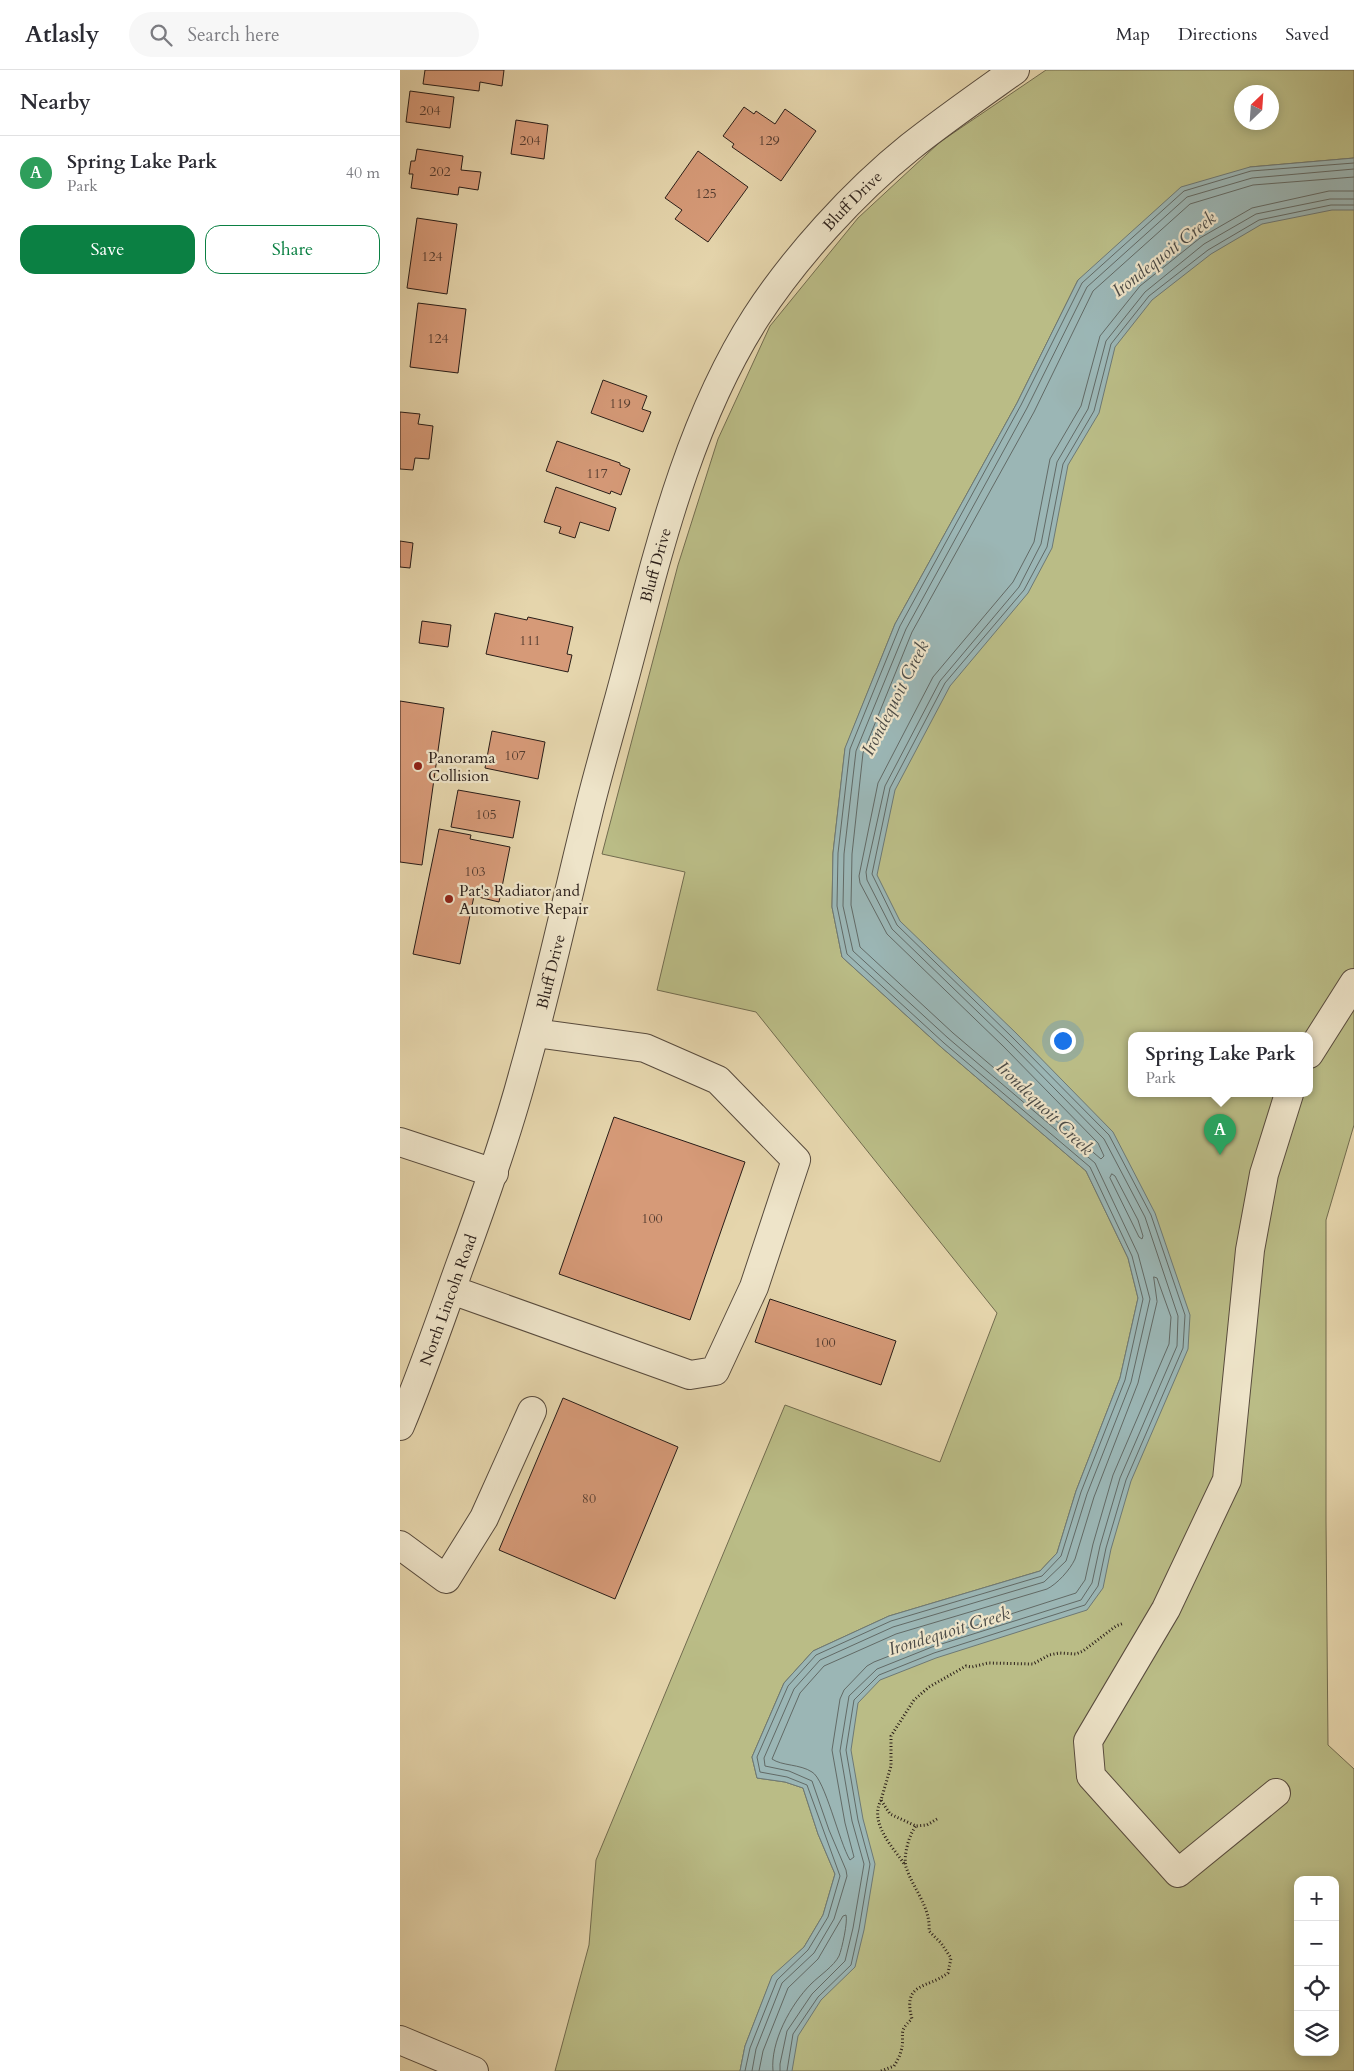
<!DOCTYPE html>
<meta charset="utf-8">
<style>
body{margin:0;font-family:Cardo,serif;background:#f7f7f7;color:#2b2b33}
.controls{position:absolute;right:15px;bottom:15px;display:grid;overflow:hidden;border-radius:10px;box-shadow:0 2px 12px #0003}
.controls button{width:45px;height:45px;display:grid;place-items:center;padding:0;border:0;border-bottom:1px solid #e1e1e2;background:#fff;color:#2b2b33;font:25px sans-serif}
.compass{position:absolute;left:834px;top:15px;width:45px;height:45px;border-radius:50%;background:#fff;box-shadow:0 2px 12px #0003;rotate:25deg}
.you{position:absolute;left:662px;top:970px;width:18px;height:18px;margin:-12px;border:4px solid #fff;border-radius:50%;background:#1a73e8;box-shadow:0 0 0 8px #1a73e833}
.badge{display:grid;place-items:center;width:32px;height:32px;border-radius:50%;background:#0b8043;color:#fff;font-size:16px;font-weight:700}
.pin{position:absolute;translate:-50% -41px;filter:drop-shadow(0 1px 2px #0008)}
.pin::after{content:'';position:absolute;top:26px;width:18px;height:15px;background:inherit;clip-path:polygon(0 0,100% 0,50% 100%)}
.popup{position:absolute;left:728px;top:962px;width:185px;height:65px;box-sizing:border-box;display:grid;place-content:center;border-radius:10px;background:#fff;filter:drop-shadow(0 1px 4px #0005);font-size:16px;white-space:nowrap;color:#7c7c81}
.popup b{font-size:19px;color:#2b2b33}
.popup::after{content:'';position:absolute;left:50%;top:100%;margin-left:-10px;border:10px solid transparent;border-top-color:#fff}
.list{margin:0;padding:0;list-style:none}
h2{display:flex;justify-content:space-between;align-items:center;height:65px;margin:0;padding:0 20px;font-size:21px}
h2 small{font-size:16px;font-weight:400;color:#7c7c81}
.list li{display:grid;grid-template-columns:32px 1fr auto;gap:15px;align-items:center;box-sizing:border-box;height:75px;padding:0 20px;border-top:1px solid #e1e1e2}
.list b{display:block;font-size:19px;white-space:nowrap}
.list p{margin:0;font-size:16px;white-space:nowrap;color:#7c7c81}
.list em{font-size:16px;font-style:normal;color:#7c7c81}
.actions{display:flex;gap:10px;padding:15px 20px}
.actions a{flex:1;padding:11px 0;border:1px solid #0b8043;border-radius:15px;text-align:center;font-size:18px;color:#0b8043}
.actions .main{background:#0b8043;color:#fff}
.icon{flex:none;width:28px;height:28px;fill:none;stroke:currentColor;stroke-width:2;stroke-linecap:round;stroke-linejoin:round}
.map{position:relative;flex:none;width:954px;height:2001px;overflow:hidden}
header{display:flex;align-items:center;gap:30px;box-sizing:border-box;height:70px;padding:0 25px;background:#fff;border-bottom:1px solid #e1e1e2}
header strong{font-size:24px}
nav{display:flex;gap:28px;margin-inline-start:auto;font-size:18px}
.search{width:350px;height:45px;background:#f7f7f7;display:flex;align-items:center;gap:12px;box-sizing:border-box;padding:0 18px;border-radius:28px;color:#7c7c81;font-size:19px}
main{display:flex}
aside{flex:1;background:#fff}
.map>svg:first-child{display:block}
</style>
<header>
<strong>Atlasly</strong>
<div class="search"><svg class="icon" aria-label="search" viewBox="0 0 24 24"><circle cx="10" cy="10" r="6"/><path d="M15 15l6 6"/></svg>Search here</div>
<nav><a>Map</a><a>Directions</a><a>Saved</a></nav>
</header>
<main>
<aside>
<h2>Nearby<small></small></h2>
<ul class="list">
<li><span class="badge" style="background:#2e9e5b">A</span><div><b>Spring Lake Park</b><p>Park</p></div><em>40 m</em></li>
</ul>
<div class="actions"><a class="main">Save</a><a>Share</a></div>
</aside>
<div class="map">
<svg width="954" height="2001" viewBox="0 0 954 2001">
<rect width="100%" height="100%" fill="#e5d5ac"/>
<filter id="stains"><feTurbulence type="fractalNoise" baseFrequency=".004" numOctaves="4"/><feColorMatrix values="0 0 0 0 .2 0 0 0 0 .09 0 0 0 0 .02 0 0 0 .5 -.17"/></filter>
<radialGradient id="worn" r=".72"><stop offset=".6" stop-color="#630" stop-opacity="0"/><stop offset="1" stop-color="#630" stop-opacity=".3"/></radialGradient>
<!-- green -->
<g fill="#babc86" stroke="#726c4f" fill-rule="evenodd">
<path d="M646,0H954V88L850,97L678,210L617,333L495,554L445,679L433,783L432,837L442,887L541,977L686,1101L728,1188L738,1228L720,1308L676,1421L657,1483L640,1501L489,1546L413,1581L384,1613L352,1687L357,1708L385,1712L403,1718L418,1764L435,1804L423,1845L404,1877L372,1907L345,1976L340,2001H155L189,1875L196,1790L385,1335L540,1392L597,1243L356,942L257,920L285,802L202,784L278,495L318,369L370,256L458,148L540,72ZM842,22H872V52H842Z"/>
<path d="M954,111V1055L926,1150V1451L928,1675L954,1699V2001H367L446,1873L409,1623L614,1544L705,1452L768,1259L724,1115L458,833L461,695L710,222ZM731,966H909V1024H731ZM898,1810H935V1982H898Z"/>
</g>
<!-- water -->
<path fill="#9bb6b5" stroke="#6d7976" d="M954,88V140H932L862,154L811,184L752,230L715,277L699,343L668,395L652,478L628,523L550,616L495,720L477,805L500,851L616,963L713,1062L755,1143L790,1245L788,1279L731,1411L711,1479L703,1518L687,1540L536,1588L480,1610L458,1633L451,1680L463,1749L475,1794L464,1860L455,1897L421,1930L398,1966L392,2001H340L345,1976L372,1906L404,1877L423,1845L435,1804L418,1764L403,1718L385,1712L357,1708L352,1687L384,1613L413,1581L489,1546L640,1501L657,1483L676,1421L720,1308L738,1228L728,1188L686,1101L541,977L442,887L432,837L433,783L445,678L495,554L617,333L678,210L781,117L850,97Z"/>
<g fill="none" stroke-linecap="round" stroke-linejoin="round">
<!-- shore -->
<g stroke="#626a66" stroke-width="1">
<path d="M954,107L853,115L790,134L693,221L634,342L512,562L463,683L452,784L451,835L460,877L553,963L701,1089L704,1086L698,1073L603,976L487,864L460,813L459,806L478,713L533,607L613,512L634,472L650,389L681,336L700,266L740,216L800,168L852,138L929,121H954"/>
<path d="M712,1104L715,1106L738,1150L743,1166L742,1169L739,1167L710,1108Z"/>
<path d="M754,1207L757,1208L771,1247L769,1274L713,1405L693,1474L685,1510L676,1523L530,1570L474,1592L467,1596L444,1620L440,1629L432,1680L445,1753L454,1787L450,1790C439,1772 425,1709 412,1702C400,1694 382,1696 372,1689L400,1623L424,1596L496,1564L647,1519C657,1514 670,1500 675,1489L694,1427L738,1313L757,1232Z"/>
<path d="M345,2001L350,1978L377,1910L408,1880L428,1847L440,1806L407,1715L387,1707L360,1702L357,1687L388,1616L416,1585L491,1551L642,1506L661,1486L681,1422L725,1310L743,1229L732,1186L690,1097L544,973L447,884L437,836L438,783L450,679L500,556L621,335L682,213L784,121L851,101L954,93"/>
<path d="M352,2001L356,1979L382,1913L414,1883L434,1849L447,1806L446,1800L429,1760L412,1711L389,1701L365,1696L364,1688L394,1619L420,1590L493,1557L644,1512L666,1491L687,1424L731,1312L750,1229L738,1184L695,1093L548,968L453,881L443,836L444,784L456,681L506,559L627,338L687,217L787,127L852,108L954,99"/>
<path d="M359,2001L363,1981L388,1918L418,1889L443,1846L446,1845C448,1851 442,1879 439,1886C434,1896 419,1906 411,1914C391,1934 370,1972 373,2001"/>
<path d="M380,2001V1994L387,1961L412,1924L445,1891L453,1858L464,1794L452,1751L440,1681L449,1626L477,1599L532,1577L681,1530L692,1513L700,1476L720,1408L777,1276L778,1246L745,1147L704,1069L608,971L492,859L467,810L466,802L485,716L540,611L619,517L641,474L657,392L688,339L706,271L745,222L804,174L856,144L930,129H954"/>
<path d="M387,2001L393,1964L418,1927L451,1895L459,1859L470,1794L458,1750L446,1680L454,1630L479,1605L534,1583L685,1535L698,1516L706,1478L726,1410L783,1278L785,1245L751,1145L709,1065L612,967L497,855L472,804L490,718L545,613L624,520L647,477L663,394L694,341L711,274L749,226L808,180L859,150L931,135H954"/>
</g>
</g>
<!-- building -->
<g fill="#d69a78" stroke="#291d18">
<path d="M25,0H104L102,16L80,12L79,21L23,14Z"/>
<path d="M10,21L54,27L50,58L6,52Z"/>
<path d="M344,37L354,44L356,41L375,54L385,39L416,61L381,111L332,77L334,74L323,66Z"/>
<path d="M116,50L148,55L144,89L111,84Z"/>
<path d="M17,79L63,86L61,100L81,102L78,120L59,117L58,125L11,118L13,104H9L11,91H15Z"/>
<path d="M298,81L348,117L308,172L275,149L282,140L265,128Z"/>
<path d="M17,148L57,154L47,224L7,218Z"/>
<path d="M18,233L66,239L58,303L10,297Z"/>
<path d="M203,310L247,326L242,339L251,342L243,362L191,343Z"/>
<path d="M0,342L20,344L18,354L33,356L29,389L15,388L13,400L0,399Z"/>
<path d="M157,371L220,393V395L230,399L221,425L211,421L210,424L146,401Z"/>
<path d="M156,417L216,438L209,461L180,452L175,468L159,463L161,457L144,452Z"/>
<path d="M0,471L13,473L10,498L0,497Z"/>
<path d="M95,543L127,550L128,547L173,557L167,584L172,585L168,602L86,584Z"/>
<path d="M22,551L51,555L48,577L19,573Z"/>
<path d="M0,631L44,638L22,795L0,792Z"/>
<path d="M92,661L145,672L138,709L85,698Z"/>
<path d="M58,720L120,731L113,768L51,757Z"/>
<path d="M39,759L71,765L70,769L110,777L99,832L74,826L60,894L13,884Z"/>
<path d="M214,1047L345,1092L290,1250L159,1204Z"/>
<path d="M370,1229L496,1271L481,1315L355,1272Z"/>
<path d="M163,1328L278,1377L215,1529L99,1480Z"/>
</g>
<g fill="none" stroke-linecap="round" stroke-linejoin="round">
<defs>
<g id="minor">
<path d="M909,984L954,913"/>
<path d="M0,1072L94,1103"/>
<path d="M52,1220L290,1305L315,1301L354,1217L396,1090L318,1010L245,978L135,963"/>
<path id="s1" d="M0,1356C22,1304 40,1251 59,1198C83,1133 106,1068 124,1001C148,917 166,832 187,748C196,710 207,673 217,636C253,506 282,362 356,247C395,187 454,122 510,77C544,50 580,25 615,0"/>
<path d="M0,1475L46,1509L84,1448L132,1341"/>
<path d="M876,1723L778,1803L691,1706L688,1671L766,1539L827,1410L850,1180L864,1104L889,1024"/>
<path d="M0,1970L74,2001"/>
</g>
</defs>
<!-- minor casing -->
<use href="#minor" stroke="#584b3d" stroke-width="30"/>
<!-- path -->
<g stroke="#291d18" stroke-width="3" stroke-dasharray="1 2.5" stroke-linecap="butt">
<path d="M481,1730C469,1753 492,1776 505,1795"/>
<path d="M537,1749L527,1755L516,1756L490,1744L481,1730L491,1696V1666L514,1630L529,1617L566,1596L572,1597L588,1593L633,1594L649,1585L659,1583L676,1584L683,1581L716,1556L724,1553"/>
<path d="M481,2001L494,1996C497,1991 500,1986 501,1981C506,1965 496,1963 512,1949C502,1912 527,1919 548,1903L551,1888L541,1873L529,1861C531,1837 513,1819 506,1797C503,1787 509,1764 516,1756"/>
</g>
<!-- minor -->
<use href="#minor" stroke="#eee4c9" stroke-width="28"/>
</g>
<!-- markers -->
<g fill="#8f2418" stroke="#eee4c9" stroke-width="2">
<circle cx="18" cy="696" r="5"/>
<circle cx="49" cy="829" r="5"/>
</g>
<g text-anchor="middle" stroke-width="4.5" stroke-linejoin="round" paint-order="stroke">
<!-- number labels -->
<g font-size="14" fill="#543c30">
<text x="30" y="45">204</text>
<text x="130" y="75">204</text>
<text x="369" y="75">129</text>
<text x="40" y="106">202</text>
<text x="306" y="128">125</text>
<text x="32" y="191">124</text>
<text x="38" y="273">124</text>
<text x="220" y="338">119</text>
<text x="197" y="408">117</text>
<text x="130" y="575">111</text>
<text x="115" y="690">107</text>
<text x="86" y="749">105</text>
<text x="75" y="806">103</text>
<text x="252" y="1153">100</text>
<text x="425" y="1277">100</text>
<text x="189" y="1433">80</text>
</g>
<!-- street labels -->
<g font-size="16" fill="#291d18" stroke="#eee4c9">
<text dy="6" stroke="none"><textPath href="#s1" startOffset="1319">Bluff Drive</textPath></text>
<text dy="6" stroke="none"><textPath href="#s1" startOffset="899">Bluff Drive</textPath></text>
<text dy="6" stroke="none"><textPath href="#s1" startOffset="479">Bluff Drive</textPath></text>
<text dy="6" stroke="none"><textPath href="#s1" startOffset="135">North Lincoln Road</textPath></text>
</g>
<!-- poi labels -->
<g font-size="16" fill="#291d18" stroke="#eee4c9" text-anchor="start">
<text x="28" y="693">Panorama<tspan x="28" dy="18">Collision</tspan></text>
<text x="59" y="826">Pat's Radiator and<tspan x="59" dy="18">Automotive Repair</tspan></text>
</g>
<!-- water labels -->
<g font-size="18" font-style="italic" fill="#4b4b47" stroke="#eee4c9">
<text transform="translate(764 184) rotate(-38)" y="6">Irondequoit Creek</text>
<text transform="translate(495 628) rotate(-63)" y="6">Irondequoit Creek</text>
<text transform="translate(645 1038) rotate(44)" y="6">Irondequoit Creek</text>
<text transform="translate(549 1561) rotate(-17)" y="6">Irondequoit Creek</text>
</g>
</g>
<rect width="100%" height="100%" filter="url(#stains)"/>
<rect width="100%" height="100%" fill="url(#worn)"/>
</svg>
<div class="controls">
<button>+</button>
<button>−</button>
<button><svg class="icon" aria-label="locate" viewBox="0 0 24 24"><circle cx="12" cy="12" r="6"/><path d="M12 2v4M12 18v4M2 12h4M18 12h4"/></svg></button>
<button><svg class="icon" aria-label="layers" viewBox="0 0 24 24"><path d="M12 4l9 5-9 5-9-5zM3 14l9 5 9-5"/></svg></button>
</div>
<svg class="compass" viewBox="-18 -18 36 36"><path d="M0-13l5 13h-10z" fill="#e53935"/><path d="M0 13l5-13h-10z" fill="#7c7c81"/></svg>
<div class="you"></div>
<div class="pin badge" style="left:820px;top:1085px;background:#2e9e5b">A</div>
<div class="popup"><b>Spring Lake Park</b>Park</div>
</div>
</main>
